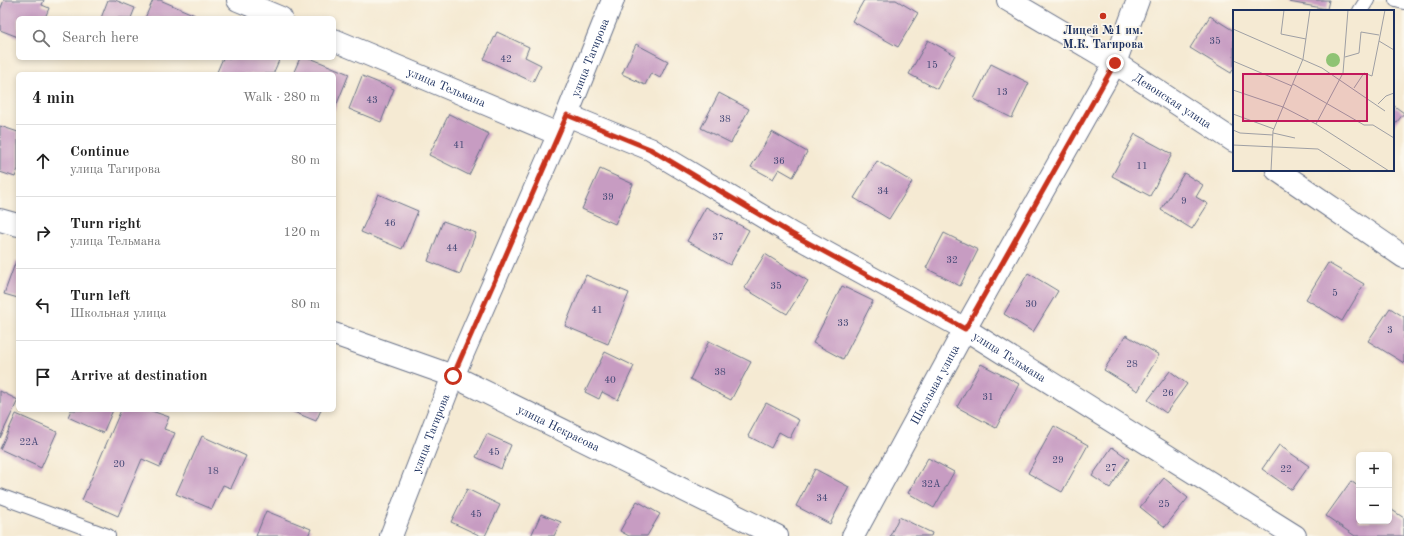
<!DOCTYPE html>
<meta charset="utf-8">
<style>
body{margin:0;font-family:"Old Standard TT",serif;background:#f6f6f6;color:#222}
.controls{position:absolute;right:12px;bottom:12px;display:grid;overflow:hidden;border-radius:6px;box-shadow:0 2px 6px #0003}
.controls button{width:36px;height:36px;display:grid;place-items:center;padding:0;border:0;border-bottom:1px solid #e0e0e0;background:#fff;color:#222;font:20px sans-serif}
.stop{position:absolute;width:12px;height:12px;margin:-9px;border:3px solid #c8321e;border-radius:50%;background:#fff}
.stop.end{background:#c8321e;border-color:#fff;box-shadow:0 1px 4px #0008}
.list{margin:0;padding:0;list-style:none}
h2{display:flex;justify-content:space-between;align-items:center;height:52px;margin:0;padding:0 16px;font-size:17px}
h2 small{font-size:13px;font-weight:400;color:#767676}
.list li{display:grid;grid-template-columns:26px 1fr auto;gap:12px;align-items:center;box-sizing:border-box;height:72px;padding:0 16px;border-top:1px solid #e0e0e0}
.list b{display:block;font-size:15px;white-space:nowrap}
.list p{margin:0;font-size:13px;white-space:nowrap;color:#767676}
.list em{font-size:13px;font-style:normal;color:#767676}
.icon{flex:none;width:22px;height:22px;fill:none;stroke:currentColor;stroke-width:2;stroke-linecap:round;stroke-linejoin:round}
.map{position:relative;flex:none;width:1404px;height:536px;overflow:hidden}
.search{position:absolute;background:#fff;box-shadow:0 2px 6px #0003;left:16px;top:16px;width:320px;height:44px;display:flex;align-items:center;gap:10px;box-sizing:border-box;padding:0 14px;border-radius:6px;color:#767676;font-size:15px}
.panel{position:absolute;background:#fff;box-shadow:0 2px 6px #0003;left:16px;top:72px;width:320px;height:340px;border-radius:6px}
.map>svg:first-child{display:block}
</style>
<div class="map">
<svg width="1404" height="536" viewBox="0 0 1404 536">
<rect width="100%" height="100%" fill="#fbf7ec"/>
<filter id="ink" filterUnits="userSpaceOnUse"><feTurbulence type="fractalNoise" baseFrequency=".025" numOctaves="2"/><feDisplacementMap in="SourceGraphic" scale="8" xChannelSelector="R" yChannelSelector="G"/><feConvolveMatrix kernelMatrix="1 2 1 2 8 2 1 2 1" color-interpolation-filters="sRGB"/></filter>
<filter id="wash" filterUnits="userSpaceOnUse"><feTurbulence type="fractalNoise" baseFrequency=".012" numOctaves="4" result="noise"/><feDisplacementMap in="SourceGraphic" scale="16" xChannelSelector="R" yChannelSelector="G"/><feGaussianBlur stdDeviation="0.9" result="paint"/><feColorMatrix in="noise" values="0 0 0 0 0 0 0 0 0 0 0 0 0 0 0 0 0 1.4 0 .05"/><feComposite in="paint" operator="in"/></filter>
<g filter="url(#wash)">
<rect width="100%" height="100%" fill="#f5ead3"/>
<g id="blocks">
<!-- building -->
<g fill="#c79cc2">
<path d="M4,0H44L42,5L49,8L45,18H18V37L0,30V10Z"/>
<path d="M108,0H115L135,8L131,18H101Z"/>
<path d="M153,0H160L195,15L193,18H145Z"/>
<path d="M864,0H896L918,13L898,47L852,21Z"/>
<path d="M1290,0H1329L1327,9L1289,2Z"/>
<path d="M1210,16L1234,31V68L1231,73L1190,48Z"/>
<path d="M497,32L529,47L525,57L541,65L533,82L484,59Z"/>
<path d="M928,40L955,55L937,89L909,74Z"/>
<path d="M636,44L668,61L660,78L651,73L645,85L622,74Z"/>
<path d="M223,58H280L273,74H222L217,72Z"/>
<path d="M300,58H310L349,74L334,111V74H293Z"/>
<path d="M991,64L1029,83L1012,118L974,99Z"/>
<path d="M362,76L394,89L381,122L349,109Z"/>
<path d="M719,93L749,109L731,143L701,128Z"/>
<path d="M1393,105L1404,113L1393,127Z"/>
<path d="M449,114L489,134L469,175L429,155Z"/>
<path d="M0,126L18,132V169L15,177L0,172Z"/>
<path d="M772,132L807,152L793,177L779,169L773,179L751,167Z"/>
<path d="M1135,134L1172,154L1150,196L1112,176Z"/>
<path d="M877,161L912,182L889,219L854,198Z"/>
<path d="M600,169L633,184L615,224L582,209Z"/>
<path d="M1184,173L1203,185L1196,197L1208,204L1192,229L1161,210Z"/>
<path d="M378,194L418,211L402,249L361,232Z"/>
<path d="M706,207L749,230L730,265L687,241Z"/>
<path d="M443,221L476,233L460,274L428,261Z"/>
<path d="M944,233L978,250L960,286L926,268Z"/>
<path d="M765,254L808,281L787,314L744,288Z"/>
<path d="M16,261H18V298L4,294Z"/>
<path d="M1328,263L1364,284L1342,321L1306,299Z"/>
<path d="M1028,273L1058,291L1033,332L1004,314Z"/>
<path d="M586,275L629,293L608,344L565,326Z"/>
<path d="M842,286L873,301L843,359L813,343Z"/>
<path d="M1390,308L1404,317V363L1368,341Z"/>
<path d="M1126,335L1159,355L1138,391L1104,370Z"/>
<path d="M709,341L751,362L731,400L690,379Z"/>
<path d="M605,352L634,366L618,400L602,392L599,399L585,392Z"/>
<path d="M981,364L1019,384L996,428L957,407Z"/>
<path d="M1170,371L1187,384L1166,413L1148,400Z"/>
<path d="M0,391L18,400L0,438Z"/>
<path d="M766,403L799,420L790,438L779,432L771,448L748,436Z"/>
<path d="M71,410H113L103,433L68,417Z"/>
<path d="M121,410H149L169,417L164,429L175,433L160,467L142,459L118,516L82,500Z"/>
<path d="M289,410H321L316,421Z"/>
<path d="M16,414L57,432L41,468L0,449Z"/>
<path d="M1054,426L1088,445L1062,492L1028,473Z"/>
<path d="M487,434L511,445L501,469L476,457Z"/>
<path d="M202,436L246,456L231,488L223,485L212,509L176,494Z"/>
<path d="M1279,445L1309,466L1292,490L1262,469Z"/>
<path d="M1112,447L1129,459L1110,488L1092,476Z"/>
<path d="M928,458L954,472L934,508L908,493Z"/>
<path d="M815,469L849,487L830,524L796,506Z"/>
<path d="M1164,478L1188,498L1165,527L1140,507Z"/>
<path d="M1351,481L1359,487V521H1389V508L1404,518V536H1355L1326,516Z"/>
<path d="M467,489L500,505L485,536H481L451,522Z"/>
<path d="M637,501L660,514L647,536H629L620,531Z"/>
<path d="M266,511L311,529L308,536H256Z"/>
<path d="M541,514L561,522L554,536H531Z"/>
<path d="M899,517L932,533L931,536H890Z"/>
</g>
</g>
</g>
<g filter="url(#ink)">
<use href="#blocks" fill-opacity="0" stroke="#677087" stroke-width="1"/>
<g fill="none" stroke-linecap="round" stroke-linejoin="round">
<defs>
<g id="service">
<path d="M1396,0L1404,2"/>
<path d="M1360,11L1367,0"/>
<path d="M0,496L108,536"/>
</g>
<g id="minor">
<path d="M238,0L281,18"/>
<path id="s1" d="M1008,0L1115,63L1234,141"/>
<path id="s2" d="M334,40L558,134"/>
<path id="s3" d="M567,115L650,149L792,234L965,329L1295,536"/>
<path d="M1277,170L1404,257"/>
<path d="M0,220L18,225"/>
<path id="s4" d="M334,334L453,376L777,536"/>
<path id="s5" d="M853,536L965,329L1115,63L1138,0"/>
</g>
<g id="tertiary">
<path id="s6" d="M391,536L453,376L567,115L613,0"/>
</g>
</defs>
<!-- service casing -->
<use href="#service" stroke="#677087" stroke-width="16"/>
<!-- minor casing -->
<use href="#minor" stroke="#677087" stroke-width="24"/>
<!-- tertiary casing -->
<use href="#tertiary" stroke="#677087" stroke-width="24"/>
<!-- service -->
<use href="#service" stroke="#fff" stroke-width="14"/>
<!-- minor -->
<use href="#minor" stroke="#fff" stroke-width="22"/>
<!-- tertiary -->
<use href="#tertiary" stroke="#fff" stroke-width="22"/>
</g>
</g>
<g fill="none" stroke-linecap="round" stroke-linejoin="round" filter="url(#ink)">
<!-- route -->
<path stroke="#c8321e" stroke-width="5" d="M453,376L567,115L650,149L792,234L965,329L1115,63"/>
</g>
<!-- markers -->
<circle fill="#c8321e" stroke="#fbf7ec" stroke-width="1.5" cx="1103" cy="16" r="4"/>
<g text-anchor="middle" stroke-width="3.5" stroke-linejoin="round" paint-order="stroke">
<!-- number labels -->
<g font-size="10" fill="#464a77">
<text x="1215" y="44">35</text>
<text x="506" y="62">42</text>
<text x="932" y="68">15</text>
<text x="1002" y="95">13</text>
<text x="372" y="103">43</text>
<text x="725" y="122">38</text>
<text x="459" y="148">41</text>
<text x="779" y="164">36</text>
<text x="1142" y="169">11</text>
<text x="883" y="194">34</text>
<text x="608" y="200">39</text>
<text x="1184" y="204">9</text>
<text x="390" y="226">46</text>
<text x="718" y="240">37</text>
<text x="452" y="251">44</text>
<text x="952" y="263">32</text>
<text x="776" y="289">35</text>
<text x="1335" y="296">5</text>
<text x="1031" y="307">30</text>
<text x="597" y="313">41</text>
<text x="843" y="326">33</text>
<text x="1390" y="333">3</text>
<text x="1132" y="367">28</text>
<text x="720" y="375">38</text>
<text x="610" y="383">40</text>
<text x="1168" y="396">26</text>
<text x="988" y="400">31</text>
<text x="29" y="445">22А</text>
<text x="494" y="455">45</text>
<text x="1058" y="463">29</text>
<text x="119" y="467">20</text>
<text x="1111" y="471">27</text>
<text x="1286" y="472">22</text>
<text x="213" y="474">18</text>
<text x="931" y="487">32А</text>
<text x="822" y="501">34</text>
<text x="1164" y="507">25</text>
<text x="476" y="517">45</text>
</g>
<!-- poi labels -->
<g font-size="12" font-weight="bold" fill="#1b2f5e" stroke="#fbf7ec">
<text x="1103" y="34">Лицей №1 им.<tspan x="1103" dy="14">М.К. Тагирова</tspan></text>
</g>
<!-- street labels -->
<g font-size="12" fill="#1b2f5e" stroke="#fbf7ec">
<text dy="4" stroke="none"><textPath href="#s6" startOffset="518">улица Тагирова</textPath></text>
<text dy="4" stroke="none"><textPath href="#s2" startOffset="122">улица Тельмана</textPath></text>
<text dy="4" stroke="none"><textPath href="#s1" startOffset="193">Девонская улица</textPath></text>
<text dy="4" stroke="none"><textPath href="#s3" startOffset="505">улица Тельмана</textPath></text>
<text dy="4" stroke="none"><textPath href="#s5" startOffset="172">Школьная улица</textPath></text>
<text dy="4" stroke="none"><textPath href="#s4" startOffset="244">улица Некрасова</textPath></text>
<text dy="4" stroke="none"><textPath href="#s6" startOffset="110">улица Тагирова</textPath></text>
</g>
</g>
<!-- overview -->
<g transform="translate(1233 10)">
<rect width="161" height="161" fill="#f5ead3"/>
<path d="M93 50a7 7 0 1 1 14 0a7 7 0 1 1-14 0Z" fill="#8fc374"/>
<path fill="none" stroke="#9e9fa4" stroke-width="1" d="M51,0L48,24L73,29M152,0L146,31L161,40M0,19L89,58L152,101M112,47L126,43L128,22L146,25M0,51L59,76M60,74L131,115H140L161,128M121,78L131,63L139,66L146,31M0,80L50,97L83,114L156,161M145,94L153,86L161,83M0,104L41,119M83,114L110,63L115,0M0,120L7,123L40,125M40,123L62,128M0,135L85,139L119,161M38,161L40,121L70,49L77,0"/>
<path fill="#c2185b" fill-opacity="0.15" stroke="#c2185b" stroke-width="2" d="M10,64H134V111H10Z"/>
<rect width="161" height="161" fill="none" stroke="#1b2f5e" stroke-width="2"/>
</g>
</svg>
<div class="controls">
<button>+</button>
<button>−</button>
</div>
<div class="stop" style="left:453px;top:376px"></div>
<div class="stop end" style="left:1115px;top:63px"></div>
<div class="search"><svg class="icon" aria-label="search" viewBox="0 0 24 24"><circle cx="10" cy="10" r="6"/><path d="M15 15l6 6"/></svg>Search here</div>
<section class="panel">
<h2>4 min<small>Walk · 280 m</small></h2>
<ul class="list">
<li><svg class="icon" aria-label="ahead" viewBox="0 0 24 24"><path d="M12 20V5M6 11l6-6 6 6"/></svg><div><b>Continue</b><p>улица Тагирова</p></div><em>80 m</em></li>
<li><svg class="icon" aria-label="right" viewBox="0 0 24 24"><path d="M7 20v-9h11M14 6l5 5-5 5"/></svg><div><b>Turn right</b><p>улица Тельмана</p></div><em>120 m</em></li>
<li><svg class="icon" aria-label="left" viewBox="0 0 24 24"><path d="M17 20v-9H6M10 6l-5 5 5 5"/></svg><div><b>Turn left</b><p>Школьная улица</p></div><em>80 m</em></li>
<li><svg class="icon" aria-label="arrive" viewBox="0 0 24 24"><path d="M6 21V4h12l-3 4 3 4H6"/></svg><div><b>Arrive at destination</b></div></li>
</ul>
</section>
</div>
